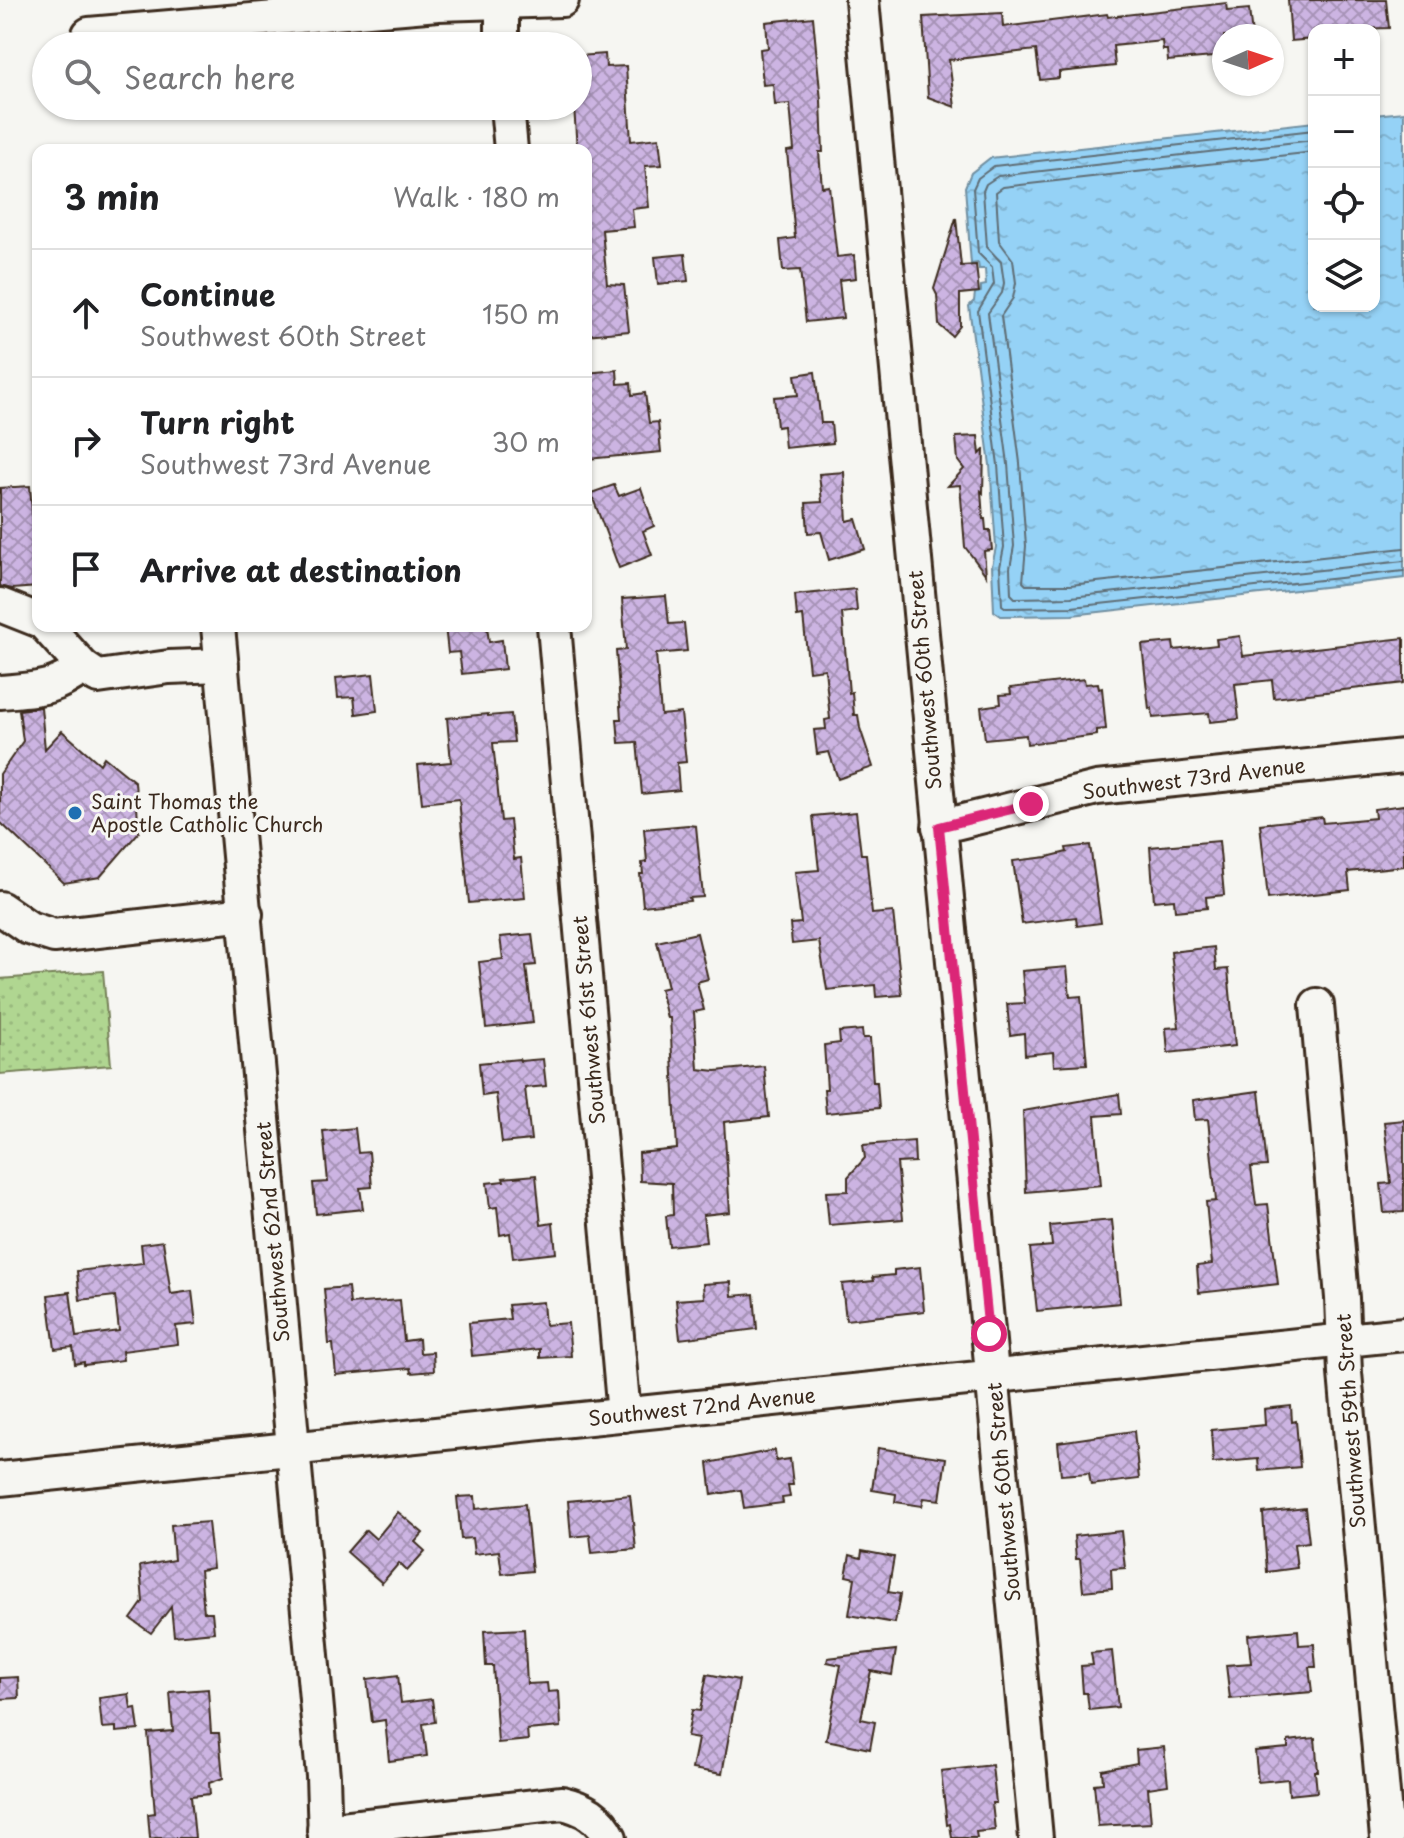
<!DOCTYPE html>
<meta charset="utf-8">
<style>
body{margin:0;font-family:"Playpen Sans",sans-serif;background:#f6f6f6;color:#202124}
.controls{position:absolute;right:24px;top:24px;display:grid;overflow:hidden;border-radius:16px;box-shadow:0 2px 6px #0004}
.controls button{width:72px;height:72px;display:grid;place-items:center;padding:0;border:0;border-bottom:2px solid #e0e0e0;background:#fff;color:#202124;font:40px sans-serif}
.compass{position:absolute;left:1212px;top:24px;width:72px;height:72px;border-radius:50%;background:#fff;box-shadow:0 2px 6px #0004;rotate:87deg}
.stop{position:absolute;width:24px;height:24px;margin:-18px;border:6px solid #db2777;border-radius:50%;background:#fff}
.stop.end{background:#db2777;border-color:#fff;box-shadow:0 2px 8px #0008}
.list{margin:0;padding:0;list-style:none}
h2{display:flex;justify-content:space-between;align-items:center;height:104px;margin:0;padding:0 32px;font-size:34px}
h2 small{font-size:26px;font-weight:400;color:#757577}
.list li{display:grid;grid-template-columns:52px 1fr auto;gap:24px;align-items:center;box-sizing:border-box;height:128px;padding:0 32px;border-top:2px solid #e0e0e0}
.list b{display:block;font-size:30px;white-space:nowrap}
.list p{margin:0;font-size:26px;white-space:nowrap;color:#757577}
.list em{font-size:26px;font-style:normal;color:#757577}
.icon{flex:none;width:44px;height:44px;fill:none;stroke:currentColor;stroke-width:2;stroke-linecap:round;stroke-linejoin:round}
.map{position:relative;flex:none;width:1404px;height:1838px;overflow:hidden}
.search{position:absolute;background:#fff;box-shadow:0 2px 6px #0004;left:32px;top:32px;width:560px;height:88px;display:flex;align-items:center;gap:20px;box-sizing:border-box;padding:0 28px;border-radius:44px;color:#757577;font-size:30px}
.panel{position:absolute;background:#fff;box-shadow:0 2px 6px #0004;left:32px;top:144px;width:560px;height:488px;border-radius:16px}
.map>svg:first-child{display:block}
</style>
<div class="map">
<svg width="1404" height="1838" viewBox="0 0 1404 1838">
<defs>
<pattern id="park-dots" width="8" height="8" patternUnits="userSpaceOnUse" patternTransform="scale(2)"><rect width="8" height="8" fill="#b0d691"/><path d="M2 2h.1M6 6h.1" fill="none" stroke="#98b87d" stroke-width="1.8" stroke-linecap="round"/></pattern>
<pattern id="water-ripples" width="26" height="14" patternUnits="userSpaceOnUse" patternTransform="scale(2)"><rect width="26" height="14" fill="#95d2f6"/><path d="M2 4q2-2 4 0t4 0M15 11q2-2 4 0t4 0" fill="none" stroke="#81b4d2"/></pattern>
<pattern id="building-cross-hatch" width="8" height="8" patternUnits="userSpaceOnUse" patternTransform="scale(2)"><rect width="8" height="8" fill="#ccb4e2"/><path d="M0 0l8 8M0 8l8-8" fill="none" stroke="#a793b7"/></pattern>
</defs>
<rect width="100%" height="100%" fill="#f6f6f2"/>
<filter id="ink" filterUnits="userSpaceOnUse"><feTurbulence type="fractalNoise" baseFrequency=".0125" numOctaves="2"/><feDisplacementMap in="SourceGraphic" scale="16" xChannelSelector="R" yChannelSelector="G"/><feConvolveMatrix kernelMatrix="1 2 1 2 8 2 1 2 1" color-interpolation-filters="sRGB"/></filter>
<g filter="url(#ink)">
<!-- park -->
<path fill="url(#park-dots)" stroke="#768058" stroke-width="2" d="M103,971L111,1065L0,1074V979Z"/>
<!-- water -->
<path fill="url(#water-ripples)" stroke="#718fa0" stroke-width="2" d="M1404,112V578L1072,615L1001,616L994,611L992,566L996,547L990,465L969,306L974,301L975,293L981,292V286L986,285L985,269H979L978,263L971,264L965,187L971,173L990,158L1314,122V306H1374V115Z"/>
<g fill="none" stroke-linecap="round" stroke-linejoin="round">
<!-- shore -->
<g stroke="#5f6d74" stroke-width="2">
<path d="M1314,130L994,166L978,178L973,189L978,253L992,267L994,284L978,311L998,465L1004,547L1000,567L1002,605L1006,608L1072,607L1404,571"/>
<path d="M1314,140L998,176L986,184L983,191L987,247L1001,262L1004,283L1002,293L988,313L1008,464L1014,546L1010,568L1011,594L1015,598L1071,597L1404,561"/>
<path d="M1314,152L1003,187L996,192L999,241L1013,260L1016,283L1013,298L1001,316L1020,463L1026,546L1023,582L1026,585H1070L1404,548"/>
</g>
</g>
<!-- building -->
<g fill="url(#building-cross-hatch)" stroke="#3b2a1e" stroke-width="2">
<path d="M1288,0H1386L1389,28L1314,30V39L1291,41Z"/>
<path d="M1226,3L1227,11L1249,9L1252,36H1224V56L1168,61L1167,50H1163L1162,41L1113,46L1115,66L1059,72V78L1040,80L1036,50L949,60L955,107L928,97L923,17L1002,13L1003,27L1107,14L1108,17Z"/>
<path d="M813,17L821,101L823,152H819L822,187L829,186L837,257L854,255L856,278L839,280L843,318L806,322L800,270L783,271L780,240L795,238L787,151L794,150L790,104L775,105L773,84L763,85L760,49L768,48L766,22Z"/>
<path d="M605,54L606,67L626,66L631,141L659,138L662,165L645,166L649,207L632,209L634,227L602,230L607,284L624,285L629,331L586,335V150H577L574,106H578V93H581L579,56Z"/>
<path d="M956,218L961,266L976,265L979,292L960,294V326L952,336L939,325L937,295L934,289Z"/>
<path d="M685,254L688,281L658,284L655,257Z"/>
<path d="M617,370L618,384L631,383L632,395L645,393L649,423L658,422L661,452L588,459L586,428H590L586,373Z"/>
<path d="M815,372L821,423H831L833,443L785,448L783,426L777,427L774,397L798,395L795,375Z"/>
<path d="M978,436L980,454L984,450L983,493L981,491L983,519H985L986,530H990L992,550L984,551L986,575L965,547L960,485L948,486L964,469L958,461L956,437Z"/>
<path d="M844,472L847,521L856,519L865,549L829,560L821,532L808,533L806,503L822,502L819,474Z"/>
<path d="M614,485L619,496L641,488L654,526L643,531L652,555L619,568L591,493Z"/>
<path d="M30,486L38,587L12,589L0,586V488Z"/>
<path d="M855,589L857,611L842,613L849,693L852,692L854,715H858L860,728L873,767L838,779L829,752L817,754L814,730L826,729L825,720L830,719L825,669L809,671L803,616L797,617L795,595Z"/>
<path d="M666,596L669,624L684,623L687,651L656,654L661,715L681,713L686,762L677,763L679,790L642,794L637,742L619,743L617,719H621L616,651L626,650L622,599Z"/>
<path d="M445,626H487L489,642L502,640L505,669L462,674L459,652L448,653Z"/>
<path d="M1240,636L1243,656L1404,638V683L1274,698L1272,680L1235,684L1239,719L1210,722L1209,713L1153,718L1152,708L1149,709L1142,645L1173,642L1174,650L1217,645L1216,639Z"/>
<path d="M373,674L377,711L356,714L354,697L338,698L336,678Z"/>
<path d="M1084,679L1085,684L1098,683L1099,689L1102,688L1106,729L1097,730V735L1027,744L1026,735L985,739L981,707L1001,704L1000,695L1011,694L1010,688Z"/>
<path d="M41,707L45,749L62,731L100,764L104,757L135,782L139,832L100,877L64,883L0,822V774L23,741L19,710Z"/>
<path d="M488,714V716L511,714L514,742L493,743L501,821L510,820L514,859L521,858L525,898L469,903L459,799L422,803L418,765L451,762L447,718Z"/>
<path d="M1404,805V866L1348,872L1350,890L1268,899L1260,824L1322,817L1323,823L1375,818L1374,809Z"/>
<path d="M856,812L861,854H866L872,914L893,912L902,995L876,997L875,985L827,990L819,941L792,944L790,924L801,923L795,872L819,870L813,816Z"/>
<path d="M688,825L696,826L703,897L689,898L690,901L643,906L640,874H643L642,863L647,862L644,829Z"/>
<path d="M1219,841L1224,895L1206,897L1207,908L1175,911L1174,899L1154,901L1150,847Z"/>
<path d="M1090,845L1101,923L1077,926L1076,917L1022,924L1013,861L1047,857L1067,852L1066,848Z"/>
<path d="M697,933L708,979L697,982L704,1010L694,1012L698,1069L716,1071L764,1066L769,1117L724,1122L730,1212L703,1215L706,1242L669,1246L666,1216L673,1215L672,1183L640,1181L639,1153L677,1149L670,1018H667L660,989L668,987L657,942Z"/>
<path d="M532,934L536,965L526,966L533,1023L486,1028L479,962L503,959L500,937Z"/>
<path d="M1214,947L1216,970L1228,969L1235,1046L1168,1053L1166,1028L1179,1027L1171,952Z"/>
<path d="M1067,967L1070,997L1081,996L1087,1064L1054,1066L1053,1052L1025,1055L1024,1033L1010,1035L1007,1004L1025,1003L1022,971Z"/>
<path d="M862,1030L863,1038H870L873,1082H877L879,1108L826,1113L824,1089H827L824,1045L840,1043L839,1032Z"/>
<path d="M519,1059L520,1061L543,1059L546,1086L525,1088L531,1140L502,1143L496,1094L482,1096L479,1063Z"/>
<path d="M1259,1091L1267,1166L1251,1167L1256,1205L1268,1204L1278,1284L1199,1293L1197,1266L1212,1264L1206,1202L1216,1201L1208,1119L1195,1120L1193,1100Z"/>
<path d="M1119,1094L1121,1114L1095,1116L1101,1185L1026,1192L1023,1111Z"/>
<path d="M1404,1120V1212L1384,1213L1381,1184L1391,1183L1384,1122Z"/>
<path d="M355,1128L358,1153L369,1152L372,1187L360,1188L363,1209L316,1214L313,1183L328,1182L323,1131Z"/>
<path d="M914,1141L915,1162L897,1163L903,1219L829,1225L826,1192L848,1191V1177L865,1158L863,1145Z"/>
<path d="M536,1175L541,1225L553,1223L556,1253L513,1258L510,1233L500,1235L497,1207L490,1208L487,1183L504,1181L503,1178Z"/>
<path d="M1112,1220L1120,1303L1037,1311L1030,1248L1052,1246L1050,1226Z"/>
<path d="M163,1241L171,1294L192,1291L196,1324L176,1326L178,1344L122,1351L123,1360L84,1365V1362L75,1364L73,1347L55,1349L48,1295L70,1292L76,1337L119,1331L115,1296L80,1300L77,1271L143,1263L141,1244Z"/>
<path d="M920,1267L924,1311L846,1320L842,1284L874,1281L873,1277L894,1275V1270Z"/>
<path d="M731,1282L732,1296L754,1294L757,1329L680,1339L676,1300L704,1298L703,1284Z"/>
<path d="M348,1287L350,1304L400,1300L404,1341L419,1339L420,1353L433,1352L434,1371L411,1373L410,1368L336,1375L333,1344H329L324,1289Z"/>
<path d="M543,1302L545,1325L568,1323L571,1356L540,1358V1349L472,1356L469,1323L510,1319L508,1305Z"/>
<path d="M1291,1406L1292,1422L1296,1421L1300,1467L1259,1471L1258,1459L1213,1463L1211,1430L1265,1425L1264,1409Z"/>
<path d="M1134,1431L1139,1479L1091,1485L1089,1473L1061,1475L1058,1442Z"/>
<path d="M878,1448L946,1458L940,1500L924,1498L922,1506L895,1502L896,1494L872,1490Z"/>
<path d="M775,1450L776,1461L790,1459L793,1485H788L790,1497L782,1498L783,1503L744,1508L741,1490L712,1495L708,1463Z"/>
<path d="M630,1495L636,1549L592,1553L590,1535L571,1537L568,1501Z"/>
<path d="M475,1496L476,1509L525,1504L532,1571L502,1574L499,1551L474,1554L472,1538L461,1539L457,1497Z"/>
<path d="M1305,1508L1309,1542L1294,1544L1297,1568L1267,1572L1263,1513Z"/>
<path d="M398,1512L423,1533L415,1542L425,1551L407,1571L399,1563L382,1583L347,1552L366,1530L376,1539Z"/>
<path d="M208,1522L213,1568L200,1570L204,1612H212L214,1632L174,1636L171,1607L151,1633L131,1619L143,1602L140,1566L174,1560L171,1525Z"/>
<path d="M1121,1531L1125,1568L1111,1569L1112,1588L1083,1591L1080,1559H1076L1074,1536Z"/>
<path d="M862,1551L894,1557L888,1592L900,1594L895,1623L849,1615L855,1578L846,1576L850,1555L861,1558Z"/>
<path d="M524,1629L527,1684L547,1683L548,1692L559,1691L561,1727L527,1730L528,1740L498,1743L493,1666H486L484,1631Z"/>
<path d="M1298,1630L1299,1645L1314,1644L1316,1667H1309L1312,1692L1230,1699L1226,1665L1251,1663L1248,1635Z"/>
<path d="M896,1650L892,1675L871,1671L861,1719L875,1722L870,1749L826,1740L841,1665L827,1662L828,1658Z"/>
<path d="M1112,1651L1118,1707L1089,1710L1087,1693H1083L1081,1666L1093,1665L1091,1653Z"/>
<path d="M707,1674L739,1680L722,1774L692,1769L698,1739L687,1737L692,1710L700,1711Z"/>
<path d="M398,1675L401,1703L432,1699L435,1722L423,1724L427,1756L389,1761L385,1720L372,1722L367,1679Z"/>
<path d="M18,1677L19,1698L0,1699V1678Z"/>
<path d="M208,1689L211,1733H219L223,1778L209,1783L210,1794L191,1796L195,1838H150L148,1814L155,1813L148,1733L173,1731L170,1692Z"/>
<path d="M129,1694L131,1709L136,1708L139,1730L116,1732V1727L102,1728L99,1698Z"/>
<path d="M1315,1738L1318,1771H1315L1317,1792L1289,1795L1288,1779L1258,1782L1255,1751L1288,1748V1741Z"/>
<path d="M1164,1747L1168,1785L1148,1788L1151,1823L1098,1826L1094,1784L1103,1783L1102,1770L1137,1763L1136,1750Z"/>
<path d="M992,1765L996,1803H992L995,1830L976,1832L977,1838H952L950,1824L947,1825L941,1771Z"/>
</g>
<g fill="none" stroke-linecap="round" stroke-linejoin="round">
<defs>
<g id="minor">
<path d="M502,0V46"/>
<path d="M862,0L1036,1838"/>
<path d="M89,34L438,4L562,0"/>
<path d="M507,106L511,150"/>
<path d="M0,605L38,620"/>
<path d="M46,626L83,667L98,677L169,667L222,665"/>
<path d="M218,626L323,1776L325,1838"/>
<path d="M554,626L624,1415"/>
<path d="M0,692C36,689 54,690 83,667"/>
<path d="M939,827L1097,788L1404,756"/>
<path d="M0,908L29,928L54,936L246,914"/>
<path d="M1317,1005L1342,1298L1345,1373L1387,1838"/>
<path d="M0,1479L1404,1334"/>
<path d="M324,1830L562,1803C584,1808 600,1817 610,1838"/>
</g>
</defs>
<!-- minor casing -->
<use href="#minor" stroke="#3b2a1e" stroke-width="38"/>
<!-- minor -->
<use href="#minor" stroke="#f6f6f2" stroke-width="32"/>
</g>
</g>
<g fill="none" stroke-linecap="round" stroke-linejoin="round" filter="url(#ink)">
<!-- route -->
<path stroke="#db2777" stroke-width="10" d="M989,1334L939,827L1031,804"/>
</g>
<!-- markers -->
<circle fill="#1f6fb2" stroke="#f6f6f2" stroke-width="3" cx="75" cy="813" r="8"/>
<g text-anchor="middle" stroke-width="6" stroke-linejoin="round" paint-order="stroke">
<!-- street labels -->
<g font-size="20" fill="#3b2a1e" stroke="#f6f6f2">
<text transform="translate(925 680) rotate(-95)" y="7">Southwest 60th Street</text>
<text transform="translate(1194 779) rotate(-7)" y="7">Southwest 73rd Avenue</text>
<text transform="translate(589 1020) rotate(-95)" y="7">Southwest 61st Street</text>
<text transform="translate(273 1232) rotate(-95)" y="7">Southwest 62nd Street</text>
<text transform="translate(702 1407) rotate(-6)" y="7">Southwest 72nd Avenue</text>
<text transform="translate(1351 1421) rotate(-94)" y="7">Southwest 59th Street</text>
<text transform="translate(1004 1492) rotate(-95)" y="7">Southwest 60th Street</text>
</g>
<!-- poi labels -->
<g font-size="20" fill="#3b2a1e" stroke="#f6f6f2" text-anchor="start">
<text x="91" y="809">Saint Thomas the<tspan x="91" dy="23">Apostle Catholic Church</tspan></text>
</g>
</g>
</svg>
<div class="controls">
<button>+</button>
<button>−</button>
<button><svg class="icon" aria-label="locate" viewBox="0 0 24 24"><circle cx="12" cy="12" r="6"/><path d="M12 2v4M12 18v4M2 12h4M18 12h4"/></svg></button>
<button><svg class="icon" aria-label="layers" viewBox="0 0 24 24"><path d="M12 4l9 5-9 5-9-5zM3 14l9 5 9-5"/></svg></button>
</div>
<svg class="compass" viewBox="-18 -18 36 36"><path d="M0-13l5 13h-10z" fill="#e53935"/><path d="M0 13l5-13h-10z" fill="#757577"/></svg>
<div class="stop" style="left:989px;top:1334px"></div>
<div class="stop end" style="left:1031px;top:804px"></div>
<div class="search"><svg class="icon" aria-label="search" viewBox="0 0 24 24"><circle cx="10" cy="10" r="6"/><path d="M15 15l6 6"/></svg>Search here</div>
<section class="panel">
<h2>3 min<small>Walk · 180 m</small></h2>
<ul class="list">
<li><svg class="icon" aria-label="ahead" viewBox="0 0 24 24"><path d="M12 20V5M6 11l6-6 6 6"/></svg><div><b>Continue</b><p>Southwest 60th Street</p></div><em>150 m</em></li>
<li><svg class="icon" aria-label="right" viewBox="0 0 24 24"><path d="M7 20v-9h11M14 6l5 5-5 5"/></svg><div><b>Turn right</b><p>Southwest 73rd Avenue</p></div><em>30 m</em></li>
<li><svg class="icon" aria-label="arrive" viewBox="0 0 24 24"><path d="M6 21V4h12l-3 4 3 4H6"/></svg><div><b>Arrive at destination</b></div></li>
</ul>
</section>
</div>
